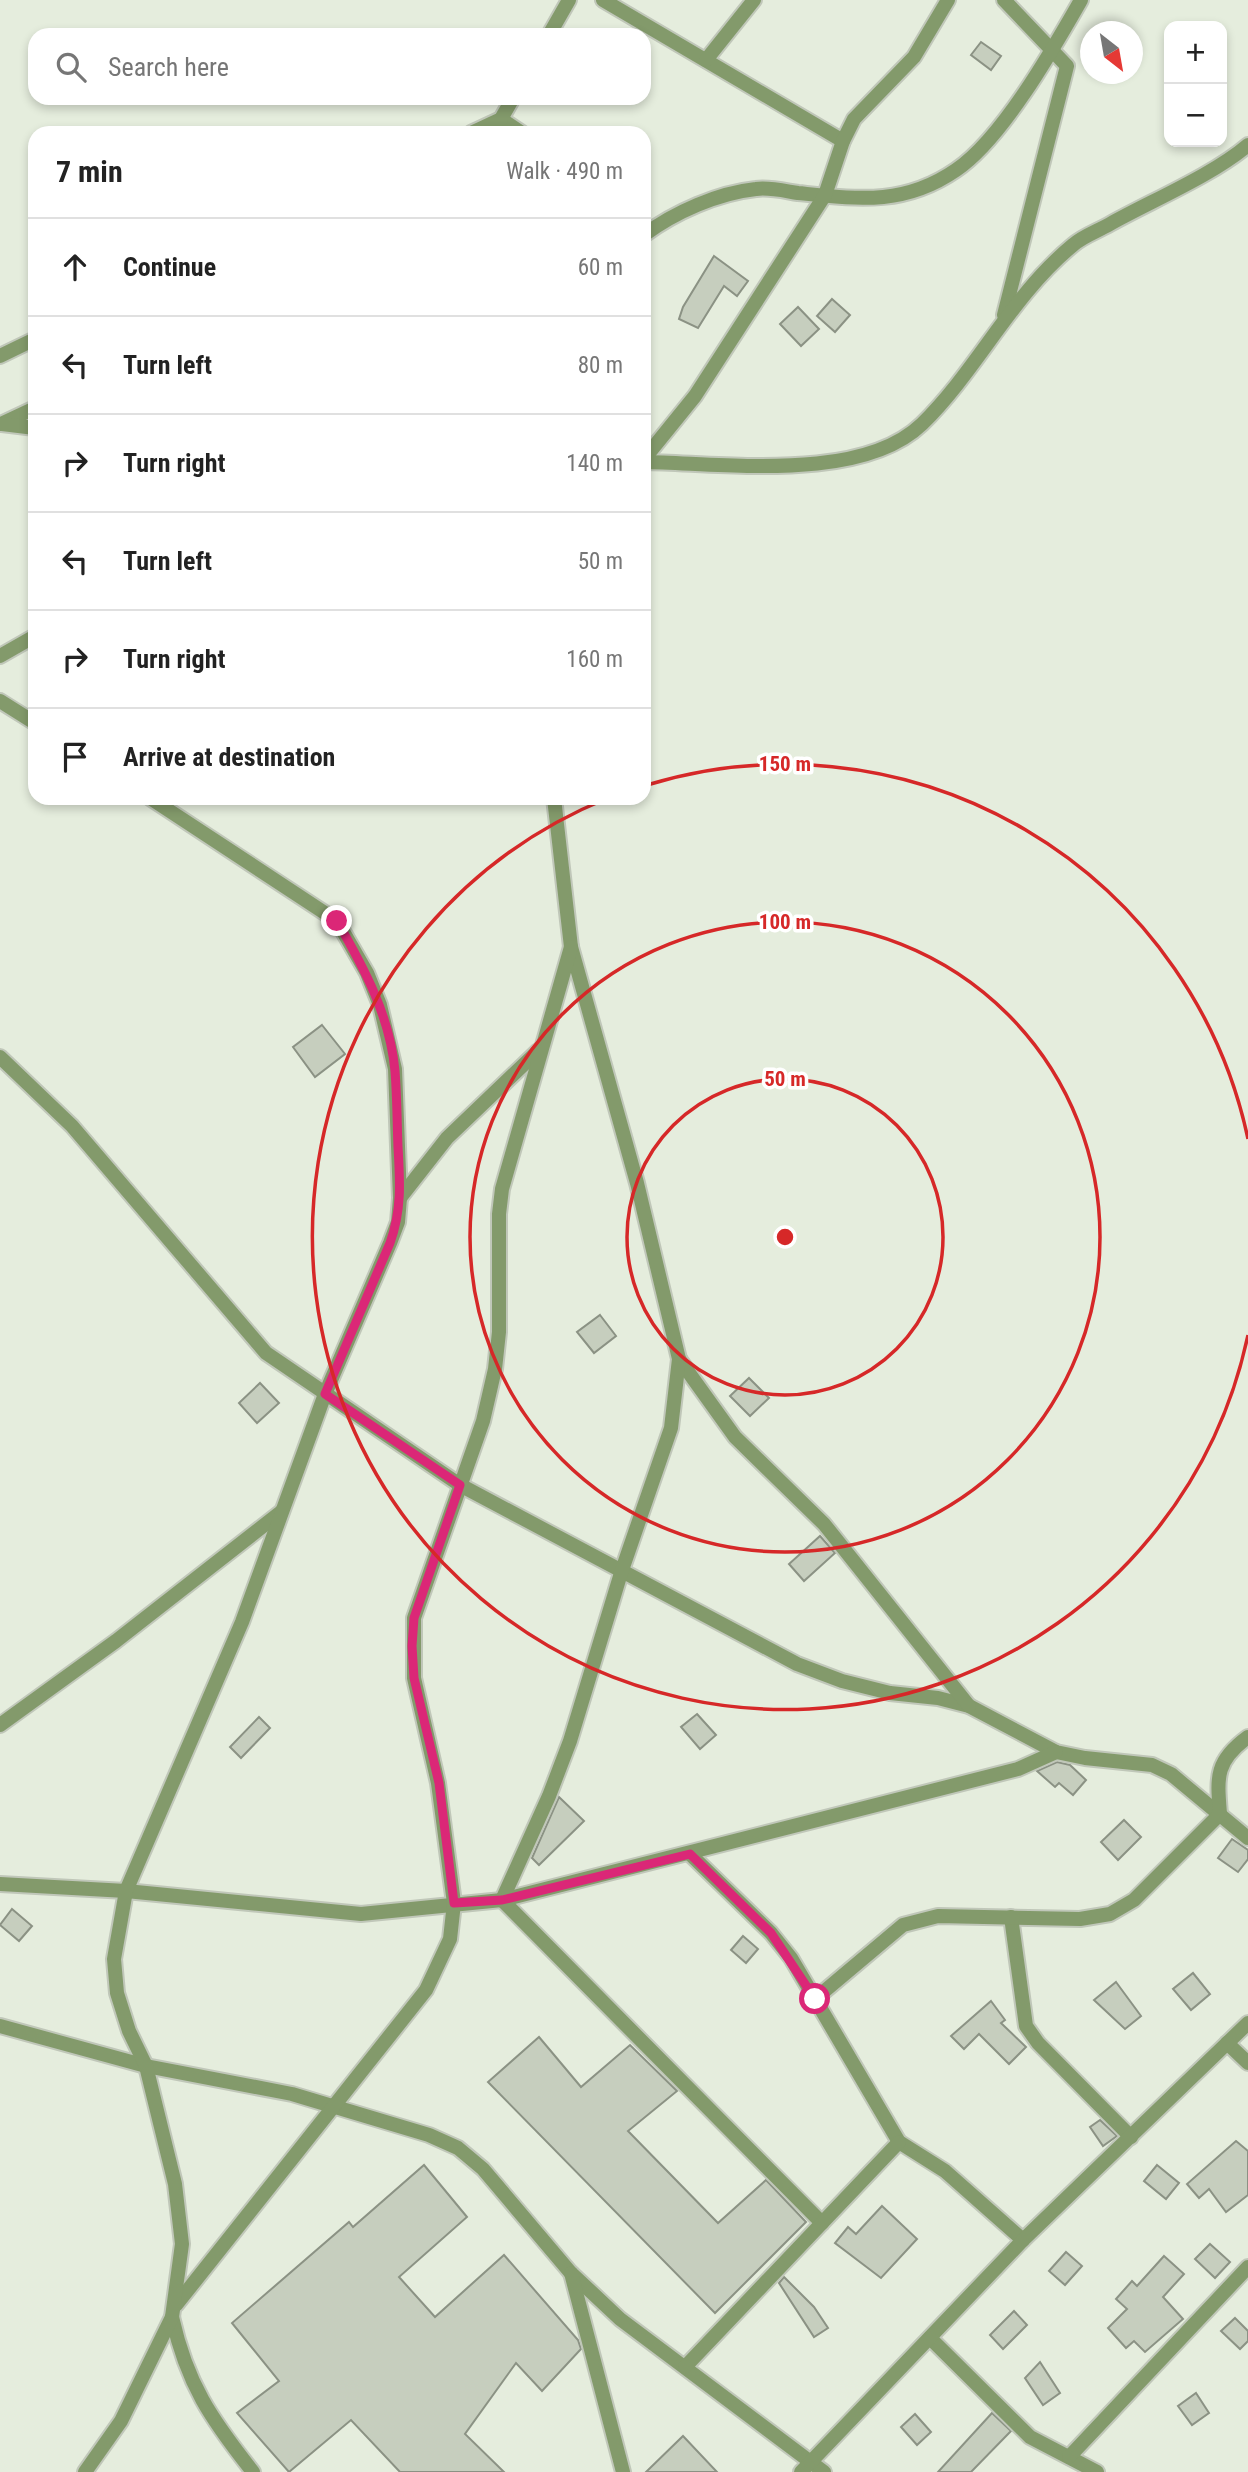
<!DOCTYPE html>
<meta charset="utf-8">
<style>
body{margin:0;font-family:"Roboto Condensed",sans-serif;background:#f2f2f2;color:#222}
.controls{position:absolute;right:21px;top:21px;display:grid;overflow:hidden;border-radius:14px;box-shadow:0 4px 10px #0003}
.controls button{width:63px;height:63px;display:grid;place-items:center;padding:0;border:0;border-bottom:2px solid #e0e0e0;background:#fff;color:#222;font:35px sans-serif}
.compass{position:absolute;left:1080px;top:21px;width:63px;height:63px;border-radius:50%;background:#fff;box-shadow:0 4px 10px #0003;rotate:149deg}
.stop{position:absolute;width:21px;height:21px;margin:-16px;border:5px solid #db2777;border-radius:50%;background:#fff}
.stop.end{background:#db2777;border-color:#fff;box-shadow:0 2px 7px #0008}
.list{margin:0;padding:0;list-style:none}
h2{display:flex;justify-content:space-between;align-items:center;height:91px;margin:0;padding:0 28px;font-size:30px}
h2 small{font-size:23px;font-weight:400;color:#767676}
.list li{display:grid;grid-template-columns:46px 1fr auto;gap:21px;align-items:center;box-sizing:border-box;height:98px;padding:0 28px;border-top:2px solid #e0e0e0}
.list b{display:block;font-size:26px;white-space:nowrap}
.list em{font-size:23px;font-style:normal;color:#767676}
.icon{flex:none;width:38px;height:38px;fill:none;stroke:currentColor;stroke-width:2;stroke-linecap:round;stroke-linejoin:round}
.map{position:relative;flex:none;width:1248px;height:2472px;overflow:hidden}
.search{position:absolute;background:#fff;box-shadow:0 4px 10px #0003;left:28px;top:28px;width:623px;height:77px;display:flex;align-items:center;gap:18px;box-sizing:border-box;padding:0 24px;border-radius:21px;color:#767676;font-size:26px}
.panel{position:absolute;background:#fff;box-shadow:0 4px 10px #0003;left:28px;top:126px;width:623px;height:679px;border-radius:21px}
.map>svg:first-child{display:block}
</style>
<div class="map">
<svg width="1248" height="2472" viewBox="0 0 1248 2472">
<rect width="100%" height="100%" fill="#e5eddd"/>
<!-- building -->
<g fill="#c6cebe" stroke="#8b9284" stroke-width="2">
<path d="M981,42L1001,56L991,70L971,55Z"/>
<path d="M714,256L748,281L737,296L724,286L698,328L679,319L683,307Z"/>
<path d="M832,299L850,315L835,332L817,316Z"/>
<path d="M798,307L819,329L801,346L780,324Z"/>
<path d="M322,1025L345,1054L315,1077L293,1047Z"/>
<path d="M600,1315L616,1336L594,1353L577,1332Z"/>
<path d="M749,1378L769,1398L750,1416L730,1396Z"/>
<path d="M260,1383L279,1403L257,1423L239,1403Z"/>
<path d="M820,1536L835,1553L804,1581L789,1564Z"/>
<path d="M697,1714L716,1735L700,1749L681,1727Z"/>
<path d="M259,1717L270,1728L241,1758L230,1747Z"/>
<path d="M1057,1762L1070,1765L1086,1780L1073,1795L1059,1783L1055,1787L1037,1771Z"/>
<path d="M559,1797L584,1821L539,1865L532,1858Z"/>
<path d="M1124,1820L1141,1837L1118,1860L1101,1842Z"/>
<path d="M1232,1839L1248,1850V1859L1238,1872L1218,1858Z"/>
<path d="M12,1909L32,1926L19,1941L0,1925Z"/>
<path d="M743,1936L758,1949L746,1963L731,1950Z"/>
<path d="M1193,1973L1210,1994L1191,2010L1173,1989Z"/>
<path d="M1116,1982L1141,2016L1125,2029L1094,2000Z"/>
<path d="M991,2001L1005,2020L1001,2023L1026,2047L1009,2064L979,2034L964,2049L951,2036Z"/>
<path d="M539,2037L581,2087L630,2045L677,2091L628,2131L718,2223L766,2180L806,2222L715,2313L488,2082Z"/>
<path d="M1100,2120L1117,2136L1103,2146L1090,2127Z"/>
<path d="M1236,2141L1248,2151V2195L1226,2212L1209,2189L1199,2198L1187,2184Z"/>
<path d="M424,2165L467,2217L399,2277L435,2317L504,2255L578,2340L581,2349L542,2391L516,2363L465,2434L504,2472H400L351,2420L289,2472L237,2413L279,2381L232,2323L349,2222L353,2227Z"/>
<path d="M1157,2165L1179,2183L1166,2199L1144,2181Z"/>
<path d="M882,2206L917,2239L881,2278L835,2243L848,2227L856,2234Z"/>
<path d="M1210,2244L1230,2262L1215,2278L1195,2259Z"/>
<path d="M1066,2252L1082,2266L1065,2285L1049,2271Z"/>
<path d="M1164,2256L1184,2274L1163,2297L1183,2319L1145,2352L1134,2341L1126,2348L1108,2328L1127,2309L1116,2299L1132,2281L1137,2286Z"/>
<path d="M784,2277L814,2307L828,2328L814,2337L779,2283Z"/>
<path d="M1014,2311L1027,2325L1003,2349L990,2335Z"/>
<path d="M1235,2318L1248,2331V2341L1240,2349L1221,2331Z"/>
<path d="M1040,2362L1060,2393L1043,2405L1025,2378Z"/>
<path d="M1196,2393L1209,2413L1192,2425L1178,2406Z"/>
<path d="M992,2413L1011,2431L971,2472H938Z"/>
<path d="M915,2414L931,2432L917,2445L901,2427Z"/>
<path d="M683,2436L717,2472H646Z"/>
</g>
<g fill="none" stroke-linecap="round" stroke-linejoin="round">
<defs>
<g id="minor">
<path d="M603,0L843,141"/>
<path d="M1004,0L1067,66L1004,315"/>
<path d="M549,35L569,0"/>
<path d="M706,60L754,0"/>
<path d="M501,119L522,133"/>
<path d="M471,133L501,119L513,98"/>
<path d="M644,235C675,212 718,193 756,189C769,187 785,191 798,193C857,199 904,206 956,170C1002,139 1053,49 1081,0"/>
<path d="M0,356L35,339"/>
<path d="M1,424L35,408"/>
<path d="M2,424L35,428"/>
<path d="M644,459L695,396L825,195L843,141L854,119L914,57L948,0"/>
<path d="M644,462C723,463 861,483 922,424C978,369 1011,296 1073,245C1083,236 1098,231 1110,224C1151,201 1213,175 1248,145"/>
<path d="M0,656L35,636"/>
<path d="M0,701L35,723"/>
<path d="M0,1057L72,1126L266,1353L460,1485L797,1664L842,1681L890,1693L938,1698L969,1706L1056,1752L1085,1758L1152,1765L1171,1774L1248,1838"/>
<path d="M400,1198L447,1138L538,1051"/>
<path d="M679,1359L735,1437L824,1524L969,1706"/>
<path d="M0,1725L116,1641L281,1512"/>
<path d="M690,1854L771,1933L791,1958L899,2142L945,2171L1023,2240"/>
<path d="M0,1884L126,1891L361,1914L502,1900L1018,1769L1056,1752"/>
<path d="M502,1900L549,1796L570,1741L621,1573L671,1428L679,1359L637,1183L571,947L554,798"/>
<path d="M502,1900L822,2223"/>
<path d="M1011,1917L1026,2026L1038,2043L1131,2137"/>
<path d="M815,1999L903,1925L938,1916L1080,1919L1110,1914L1134,1900L1220,1814C1217,1777 1215,1761 1248,1737"/>
<path d="M0,2026L146,2066L292,2094L429,2135L458,2148L483,2169L570,2272L620,2319L824,2472"/>
<path d="M1227,2043L1248,2063"/>
<path d="M571,2273L623,2472"/>
<path d="M176,2305L426,1990L450,1939L454,1903L438,1783L414,1678V1618L483,1421L495,1369L499,1332V1214L502,1189L571,947"/>
<path d="M172,2317C187,2384 211,2419 253,2472"/>
<path d="M930,2338L1030,2437L1097,2472"/>
<path d="M685,2367L899,2142"/>
<path d="M1069,2457L1248,2267"/>
<path d="M85,2472L121,2421L172,2317L182,2244L175,2184L146,2066L129,2031L117,1993L114,1959L126,1891L242,1622L325,1394L390,1243L398,1222L400,1198L395,1069L380,1005L367,973L337,921L150,798"/>
<path d="M801,2472L1023,2240L1248,2023"/>
</g>
</defs>
<!-- minor casing -->
<use href="#minor" stroke="#c0c7b9" stroke-width="18"/>
<!-- minor -->
<use href="#minor" stroke="#839a6b" stroke-width="14"/>
</g>
<g fill="none" stroke-linecap="round" stroke-linejoin="round">
<!-- route -->
<path stroke="#db2777" stroke-width="9" d="M337,921C364,968 390,1016 395,1071C397,1096 397,1122 398,1147C400,1181 402,1210 390,1243L325,1394L460,1485L414,1618L412,1646L414,1678L439,1783L454,1903L502,1900L690,1854L771,1933L815,1999"/>
</g>
<!-- distance rings -->
<g fill="none" stroke="#d62828" stroke-width="3.5">
<circle cx="785" cy="1237" r="158"/>
<circle cx="785" cy="1237" r="315"/>
<path d="M1248 1335A473 473 0 1 1 608 798M647 785A473 473 0 0 1 1248 1139"/>
</g>
<circle cx="785" cy="1237" r="10" fill="#d62828" stroke="#fff" stroke-width="3.5"/>
<g font-size="21" text-anchor="middle" font-weight="bold" fill="#d62828" stroke="#fff" stroke-width="7" stroke-linejoin="round" paint-order="stroke">
<text x="785" y="771">150 m</text>
<text x="785" y="929">100 m</text>
<text x="785" y="1086">50 m</text>
</g>
</svg>
<div class="controls">
<button>+</button>
<button>−</button>
</div>
<svg class="compass" viewBox="-18 -18 36 36"><path d="M0-13l5 13h-10z" fill="#e53935"/><path d="M0 13l5-13h-10z" fill="#767676"/></svg>
<div class="stop" style="left:815px;top:1999px"></div>
<div class="stop end" style="left:337px;top:921px"></div>
<div class="search"><svg class="icon" aria-label="search" viewBox="0 0 24 24"><circle cx="10" cy="10" r="6"/><path d="M15 15l6 6"/></svg>Search here</div>
<section class="panel">
<h2>7 min<small>Walk · 490 m</small></h2>
<ul class="list">
<li><svg class="icon" aria-label="ahead" viewBox="0 0 24 24"><path d="M12 20V5M6 11l6-6 6 6"/></svg><div><b>Continue</b></div><em>60 m</em></li>
<li><svg class="icon" aria-label="left" viewBox="0 0 24 24"><path d="M17 20v-9H6M10 6l-5 5 5 5"/></svg><div><b>Turn left</b></div><em>80 m</em></li>
<li><svg class="icon" aria-label="right" viewBox="0 0 24 24"><path d="M7 20v-9h11M14 6l5 5-5 5"/></svg><div><b>Turn right</b></div><em>140 m</em></li>
<li><svg class="icon" aria-label="left" viewBox="0 0 24 24"><path d="M17 20v-9H6M10 6l-5 5 5 5"/></svg><div><b>Turn left</b></div><em>50 m</em></li>
<li><svg class="icon" aria-label="right" viewBox="0 0 24 24"><path d="M7 20v-9h11M14 6l5 5-5 5"/></svg><div><b>Turn right</b></div><em>160 m</em></li>
<li><svg class="icon" aria-label="arrive" viewBox="0 0 24 24"><path d="M6 21V4h12l-3 4 3 4H6"/></svg><div><b>Arrive at destination</b></div></li>
</ul>
</section>
</div>
